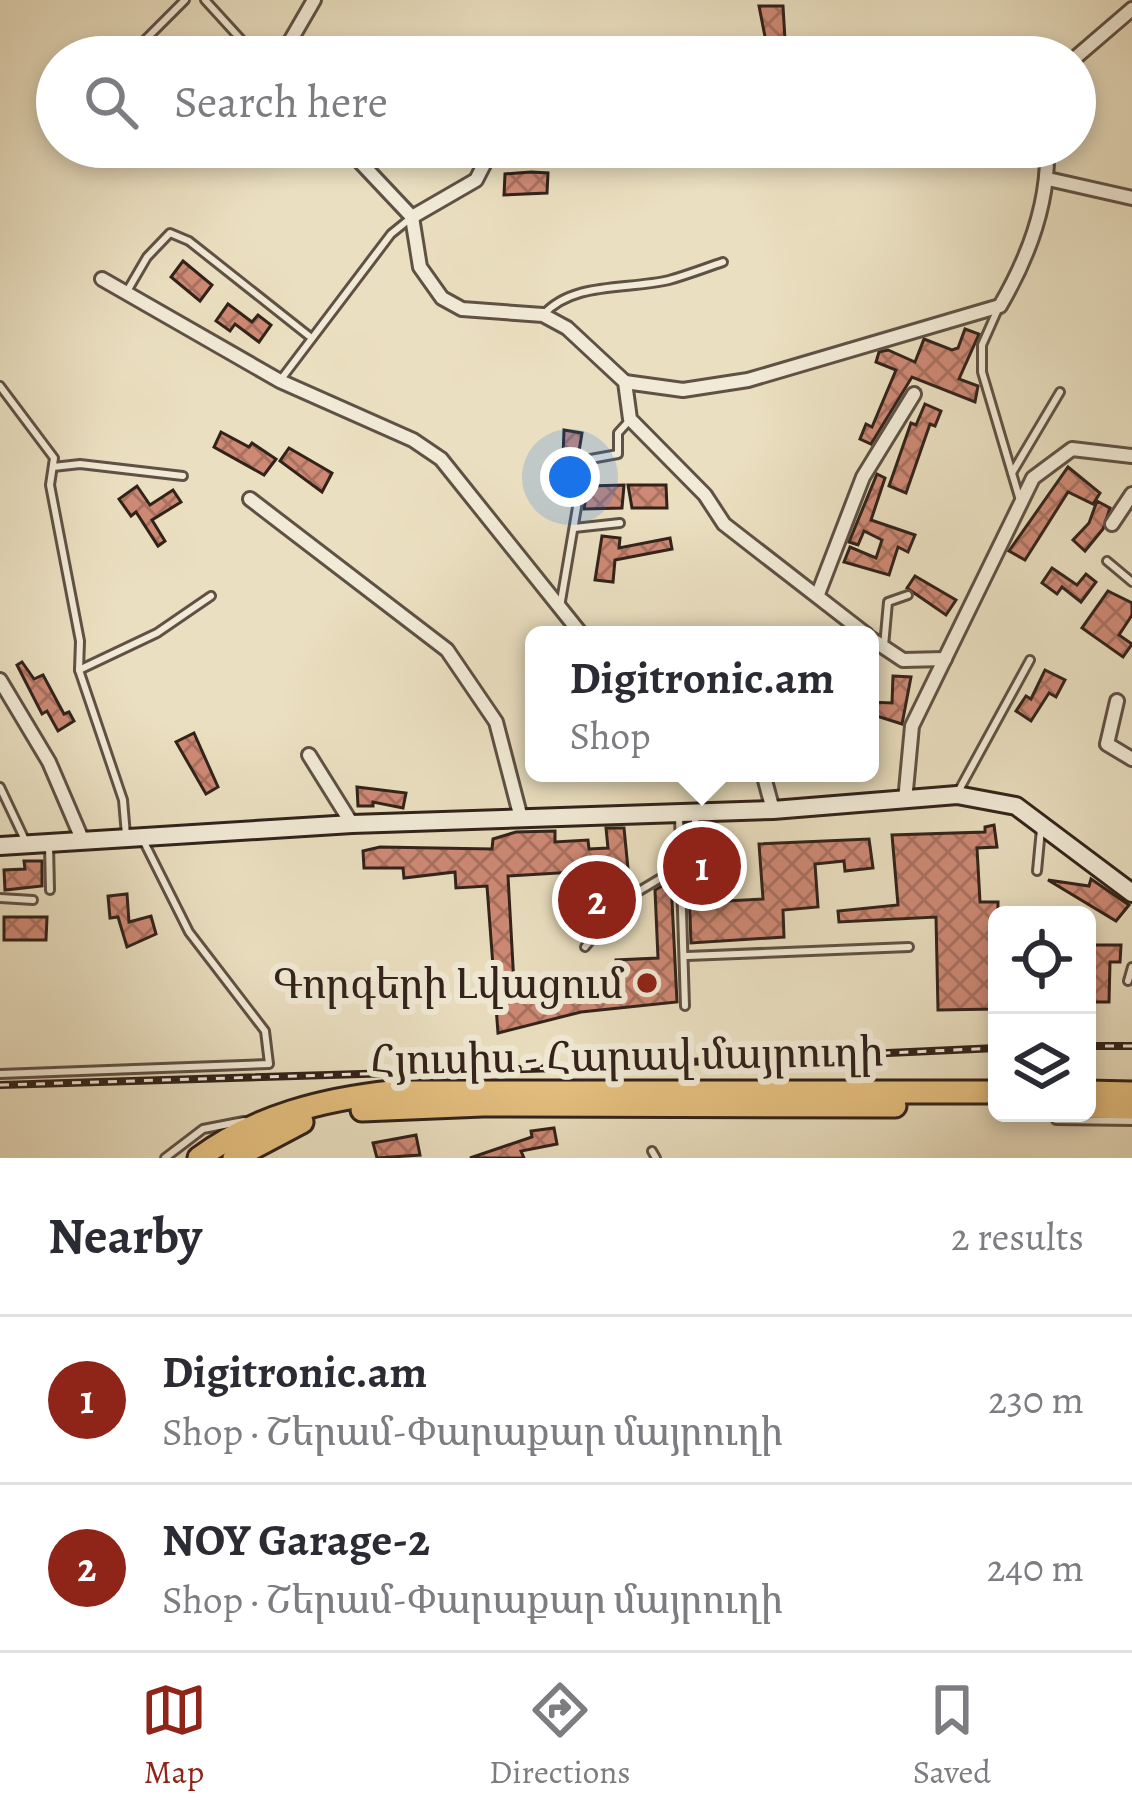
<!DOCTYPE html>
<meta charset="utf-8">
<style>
body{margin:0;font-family:Alegreya,"Noto Serif Armenian",serif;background:#f2f2f3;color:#2b2b33}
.controls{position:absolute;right:36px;bottom:36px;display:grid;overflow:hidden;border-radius:18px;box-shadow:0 6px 18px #0003}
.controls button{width:108px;height:108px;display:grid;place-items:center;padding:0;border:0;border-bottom:3px solid #e1e1e2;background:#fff;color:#2b2b33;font:60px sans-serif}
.you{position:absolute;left:570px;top:477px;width:42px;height:42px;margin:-30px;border:9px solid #fff;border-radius:50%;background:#1a73e8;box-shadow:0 0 0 18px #1a73e833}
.badge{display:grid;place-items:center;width:78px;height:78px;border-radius:50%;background:#8f2418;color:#fff;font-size:39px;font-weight:700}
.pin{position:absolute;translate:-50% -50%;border:6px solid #fff;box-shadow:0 3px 12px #0006}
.popup{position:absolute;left:525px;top:626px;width:354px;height:156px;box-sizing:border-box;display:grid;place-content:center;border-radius:18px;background:#fff;filter:drop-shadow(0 3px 9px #0005);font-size:39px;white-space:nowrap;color:#7c7c81}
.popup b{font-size:45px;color:#2b2b33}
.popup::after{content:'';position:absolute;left:50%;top:100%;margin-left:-24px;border:24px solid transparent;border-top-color:#fff}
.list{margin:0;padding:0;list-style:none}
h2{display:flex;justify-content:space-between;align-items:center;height:156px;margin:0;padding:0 48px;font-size:51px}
h2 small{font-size:39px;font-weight:400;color:#7c7c81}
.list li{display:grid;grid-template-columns:78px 1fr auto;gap:36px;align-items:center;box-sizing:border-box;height:168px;padding:0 48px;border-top:3px solid #e1e1e2}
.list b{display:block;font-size:45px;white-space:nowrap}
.list p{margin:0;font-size:39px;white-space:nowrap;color:#7c7c81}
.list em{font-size:39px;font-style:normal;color:#7c7c81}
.icon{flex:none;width:66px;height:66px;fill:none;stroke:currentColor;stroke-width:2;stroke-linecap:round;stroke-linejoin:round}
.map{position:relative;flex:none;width:1132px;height:1158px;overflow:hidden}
.search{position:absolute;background:#fff;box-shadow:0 6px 18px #0003;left:36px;right:36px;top:36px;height:132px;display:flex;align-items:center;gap:30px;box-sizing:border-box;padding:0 42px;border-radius:66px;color:#7c7c81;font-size:45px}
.sheet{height:492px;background:#fff}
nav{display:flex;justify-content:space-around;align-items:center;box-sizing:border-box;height:168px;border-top:3px solid #e1e1e2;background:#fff;font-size:33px;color:#7c7c81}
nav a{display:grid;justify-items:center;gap:6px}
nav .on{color:#8f2418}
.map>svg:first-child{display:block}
</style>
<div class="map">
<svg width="1132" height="1158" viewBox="0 0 1132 1158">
<defs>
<pattern id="building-cross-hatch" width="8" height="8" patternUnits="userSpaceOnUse" patternTransform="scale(3)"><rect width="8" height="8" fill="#ce8975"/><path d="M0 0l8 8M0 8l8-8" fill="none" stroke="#a8705f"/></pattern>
</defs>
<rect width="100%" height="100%" fill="#eadfc0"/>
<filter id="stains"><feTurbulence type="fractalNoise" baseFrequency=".00167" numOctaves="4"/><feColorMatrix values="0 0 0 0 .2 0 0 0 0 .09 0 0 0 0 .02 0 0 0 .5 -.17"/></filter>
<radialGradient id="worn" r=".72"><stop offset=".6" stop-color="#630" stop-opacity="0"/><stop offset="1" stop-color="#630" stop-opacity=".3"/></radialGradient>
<!-- building -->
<g fill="url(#building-cross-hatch)" stroke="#31221a" stroke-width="3">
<path d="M759,6H783L786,57H769Z"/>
<path d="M531,172L548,173L547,193L504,195L505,174Z"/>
<path d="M183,261L212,285L200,301L171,277Z"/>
<path d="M228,304L252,322L258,315L271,325L259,342L235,324L230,331L216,321Z"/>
<path d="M965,329L979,334L959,379L978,386L975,402L912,377L871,444L860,439L866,424L872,427L896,370L876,362L879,352L888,350L915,362L924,339L952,350L958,348Z"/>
<path d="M925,404L941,411L935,426L930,424L906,493L889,486L911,423L916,425Z"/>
<path d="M564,430L582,433L574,482H562Z"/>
<path d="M221,432L249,447L252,443L276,459L264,475L214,447Z"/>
<path d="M289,448L332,473L322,492L280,461Z"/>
<path d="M1068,467L1100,493L1093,504L1068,492L1025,560L1009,551Z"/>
<path d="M877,474L885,478L871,520L915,535L908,552L898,547L889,575L844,562L850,547L876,558L882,540L864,531L858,545L849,542Z"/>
<path d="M624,485L622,508L584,509L588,486Z"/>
<path d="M628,485H666L667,508H632Z"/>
<path d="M137,486L150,505L173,490L181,502L152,520L165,541L158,546L136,512L131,516L119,499Z"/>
<path d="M1097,501L1110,508L1103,529L1085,551L1073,540L1089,523Z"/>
<path d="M602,536L620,538L619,548L670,538L672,549L615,560L613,582L595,580Z"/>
<path d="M1052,568L1077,585L1086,574L1096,582L1081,602L1062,587L1057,594L1042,583Z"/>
<path d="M915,576L956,600L946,615L907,588Z"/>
<path d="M1108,591L1132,603V615L1119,635L1132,644L1123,657L1082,628Z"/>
<path d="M22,662L34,679L43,675L64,714L69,712L74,721L58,731L47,711L42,714L17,665Z"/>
<path d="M1045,670L1065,680L1056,697L1049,693L1031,721L1016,711L1026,696L1031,699Z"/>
<path d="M893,676L911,677L902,724L870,714V702L892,703Z"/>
<path d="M194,733L218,787L206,794L176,742Z"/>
<path d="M357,787L406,793L403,808L373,802V806H358Z"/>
<path d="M994,825L997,847L977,848L980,902H998L997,1009L938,1010L936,917L839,922L838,911L898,905L892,835L985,832V827Z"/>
<path d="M606,828H624L629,879L610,881L608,870L508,876L515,1002L616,984V960L658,958L655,890L671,881L677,1002L581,1012L498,1033L487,886L456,888L455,872L404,878L403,868H364L363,851L380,847L492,849L493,839L516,832L555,831V842L588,840L589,849L608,848Z"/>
<path d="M869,839L873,868L845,871L844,861L815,864L818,907L783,910L784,937L691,943L688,862L699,860L707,872L708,902L763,899L759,844Z"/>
<path d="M24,861H42V886L5,890L4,870L25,869Z"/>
<path d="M1091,879L1129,905L1116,921L1048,880L1089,886Z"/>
<path d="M127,894L129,922L151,916L156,934L127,947L118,917L110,918L108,896Z"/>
<path d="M4,917H47L46,940H4Z"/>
<path d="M1088,945H1121L1120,962H1110L1109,1002H1087Z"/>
<path d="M554,1128L557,1144L521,1151L524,1158H470L532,1137L531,1131Z"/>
<path d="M416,1135L420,1155L377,1158L373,1143Z"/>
</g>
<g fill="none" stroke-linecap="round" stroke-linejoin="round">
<defs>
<g id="lane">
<path d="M205,0L257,57"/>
<path d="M128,57L185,0"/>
<path d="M126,293L147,257L170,233L189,241L309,336"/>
<path d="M998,309L982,345V372L1019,497"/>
<path d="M543,315C573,281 628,290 669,280C687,275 705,268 723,262"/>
<path d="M282,378L391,234L412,217"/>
<path d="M0,386L54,458L50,485L80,641L79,670L123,800L126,835"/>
<path d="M53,467L80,464L183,476"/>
<path d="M1012,473L1060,392"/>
<path d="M574,528L620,523"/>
<path d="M1107,561L1132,582"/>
<path d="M560,607L585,460L618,454V433L628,422"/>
<path d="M884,646L888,602L908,595"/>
<path d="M79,670L157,633L211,596"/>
<path d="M0,787L25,840"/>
<path d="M958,792L1030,660"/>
<path d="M694,815L700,848L719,874"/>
<path d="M679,816L685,1006"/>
<path d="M49,845L50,890"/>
<path d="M1037,871L1041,829"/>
<path d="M0,898L33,900"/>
<path d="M585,947L624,900L681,866"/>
<path d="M687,956L909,947"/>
<path d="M1128,981L1132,967"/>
<path d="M0,1074L269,1064L265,1031L189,932L143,840"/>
<path d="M1056,1120L1132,1121"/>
<path d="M652,1151L656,1158"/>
<path d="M165,1158L203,1129L244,1121"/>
</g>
<g id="street">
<path d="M281,57L314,0"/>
<path d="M916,57H1036"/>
<path d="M1075,58L1132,9"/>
<path d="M346,147L412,217L420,267L442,298L462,309L543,315L567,328L625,382L630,419L705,495L724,524L867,635"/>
<path d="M1048,179L1132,198"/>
<path d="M412,217L476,180L493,147"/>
<path d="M102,279L280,381L413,440L441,459L582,635"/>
<path d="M625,382L683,390L748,380L1000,306C1028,258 1049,204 1047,147"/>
<path d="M250,499L447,650L496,722L521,818"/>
<path d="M1112,524L1132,494"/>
<path d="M818,594L863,477L914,394"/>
<path d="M870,638L903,660L945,659"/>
<path d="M0,680L49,762L82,839"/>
<path d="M1117,701L1107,744L1132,759"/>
<path d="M309,755L352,824"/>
<path d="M763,773L773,810"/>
<path d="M905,801L912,726L1033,478L1072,449L1132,456"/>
</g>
<path id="secondary" d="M0,846L352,824L773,810L957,795L1016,806L1132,893"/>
<g id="highway">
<path d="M1087,1092L1132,1093"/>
<path d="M1087,1107L1132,1108"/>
<path d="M362,1110L483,1105L895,1106"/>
<path d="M199,1158C256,1116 324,1099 392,1092H997"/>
<path d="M234,1158L302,1122"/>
</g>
</defs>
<!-- lane casing -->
<use href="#lane" stroke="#5f5144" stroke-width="12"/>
<!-- street casing -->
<use href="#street" stroke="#5f5144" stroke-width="18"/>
<!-- secondary casing -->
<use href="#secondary" stroke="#31221a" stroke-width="22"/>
<!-- highway casing -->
<use href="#highway" stroke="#31221a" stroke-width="27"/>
<!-- lane -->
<use href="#lane" stroke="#f1ead6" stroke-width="6"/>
<!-- street -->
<use href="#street" stroke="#f1ead6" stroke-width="12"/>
<!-- secondary -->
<use href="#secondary" stroke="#f1ead6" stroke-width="16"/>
<!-- highway -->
<use href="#highway" stroke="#e5c080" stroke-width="21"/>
<defs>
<g id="rail">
<path d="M1087,1046H1132"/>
<path d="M0,1085L558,1068L997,1048"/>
</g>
</defs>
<!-- rail casing -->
<use href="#rail" stroke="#31221a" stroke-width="8"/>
<!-- rail -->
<use href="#rail" stroke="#f1ead6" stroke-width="3" stroke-dasharray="9" stroke-linecap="butt"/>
</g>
<!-- markers -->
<circle fill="#8f2418" stroke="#f1ead6" stroke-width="4.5" cx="647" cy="983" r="12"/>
<g text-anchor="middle" stroke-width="12" stroke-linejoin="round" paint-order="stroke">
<!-- poi labels -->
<g font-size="42" fill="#31221a" stroke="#f1ead6" text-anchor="end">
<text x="623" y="998">Գորգերի Լվացում</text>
</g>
<!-- street labels -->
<g font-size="42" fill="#31221a" stroke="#f1ead6">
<text transform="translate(627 1055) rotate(-1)" y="15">Հյուսիս - Հարավ մայրուղի</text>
</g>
</g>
<rect width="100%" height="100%" filter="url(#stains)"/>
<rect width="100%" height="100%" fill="url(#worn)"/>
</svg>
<div class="controls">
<button><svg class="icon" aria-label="locate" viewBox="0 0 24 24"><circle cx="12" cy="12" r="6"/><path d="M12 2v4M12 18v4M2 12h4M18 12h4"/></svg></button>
<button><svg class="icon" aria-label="layers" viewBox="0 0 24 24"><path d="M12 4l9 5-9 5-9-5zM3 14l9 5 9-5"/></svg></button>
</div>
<div class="you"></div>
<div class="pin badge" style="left:702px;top:866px">1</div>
<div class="popup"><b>Digitronic.am</b>Shop</div>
<div class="pin badge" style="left:597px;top:900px">2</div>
<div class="search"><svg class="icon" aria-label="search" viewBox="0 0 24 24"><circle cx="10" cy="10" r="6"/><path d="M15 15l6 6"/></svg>Search here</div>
</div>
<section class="sheet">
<h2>Nearby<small>2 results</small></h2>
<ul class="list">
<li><span class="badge">1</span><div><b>Digitronic.am</b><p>Shop · Շերամ-Փարաքար մայրուղի</p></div><em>230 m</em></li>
<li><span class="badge">2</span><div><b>NOY Garage-2</b><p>Shop · Շերամ-Փարաքար մայրուղի</p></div><em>240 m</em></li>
</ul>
</section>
<nav>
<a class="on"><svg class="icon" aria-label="map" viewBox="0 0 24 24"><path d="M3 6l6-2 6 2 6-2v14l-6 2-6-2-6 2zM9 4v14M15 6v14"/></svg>Map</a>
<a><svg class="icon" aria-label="directions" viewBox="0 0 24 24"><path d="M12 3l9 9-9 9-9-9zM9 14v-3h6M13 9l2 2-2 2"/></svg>Directions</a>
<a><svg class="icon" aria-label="saved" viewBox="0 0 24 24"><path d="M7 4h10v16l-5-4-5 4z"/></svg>Saved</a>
</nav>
